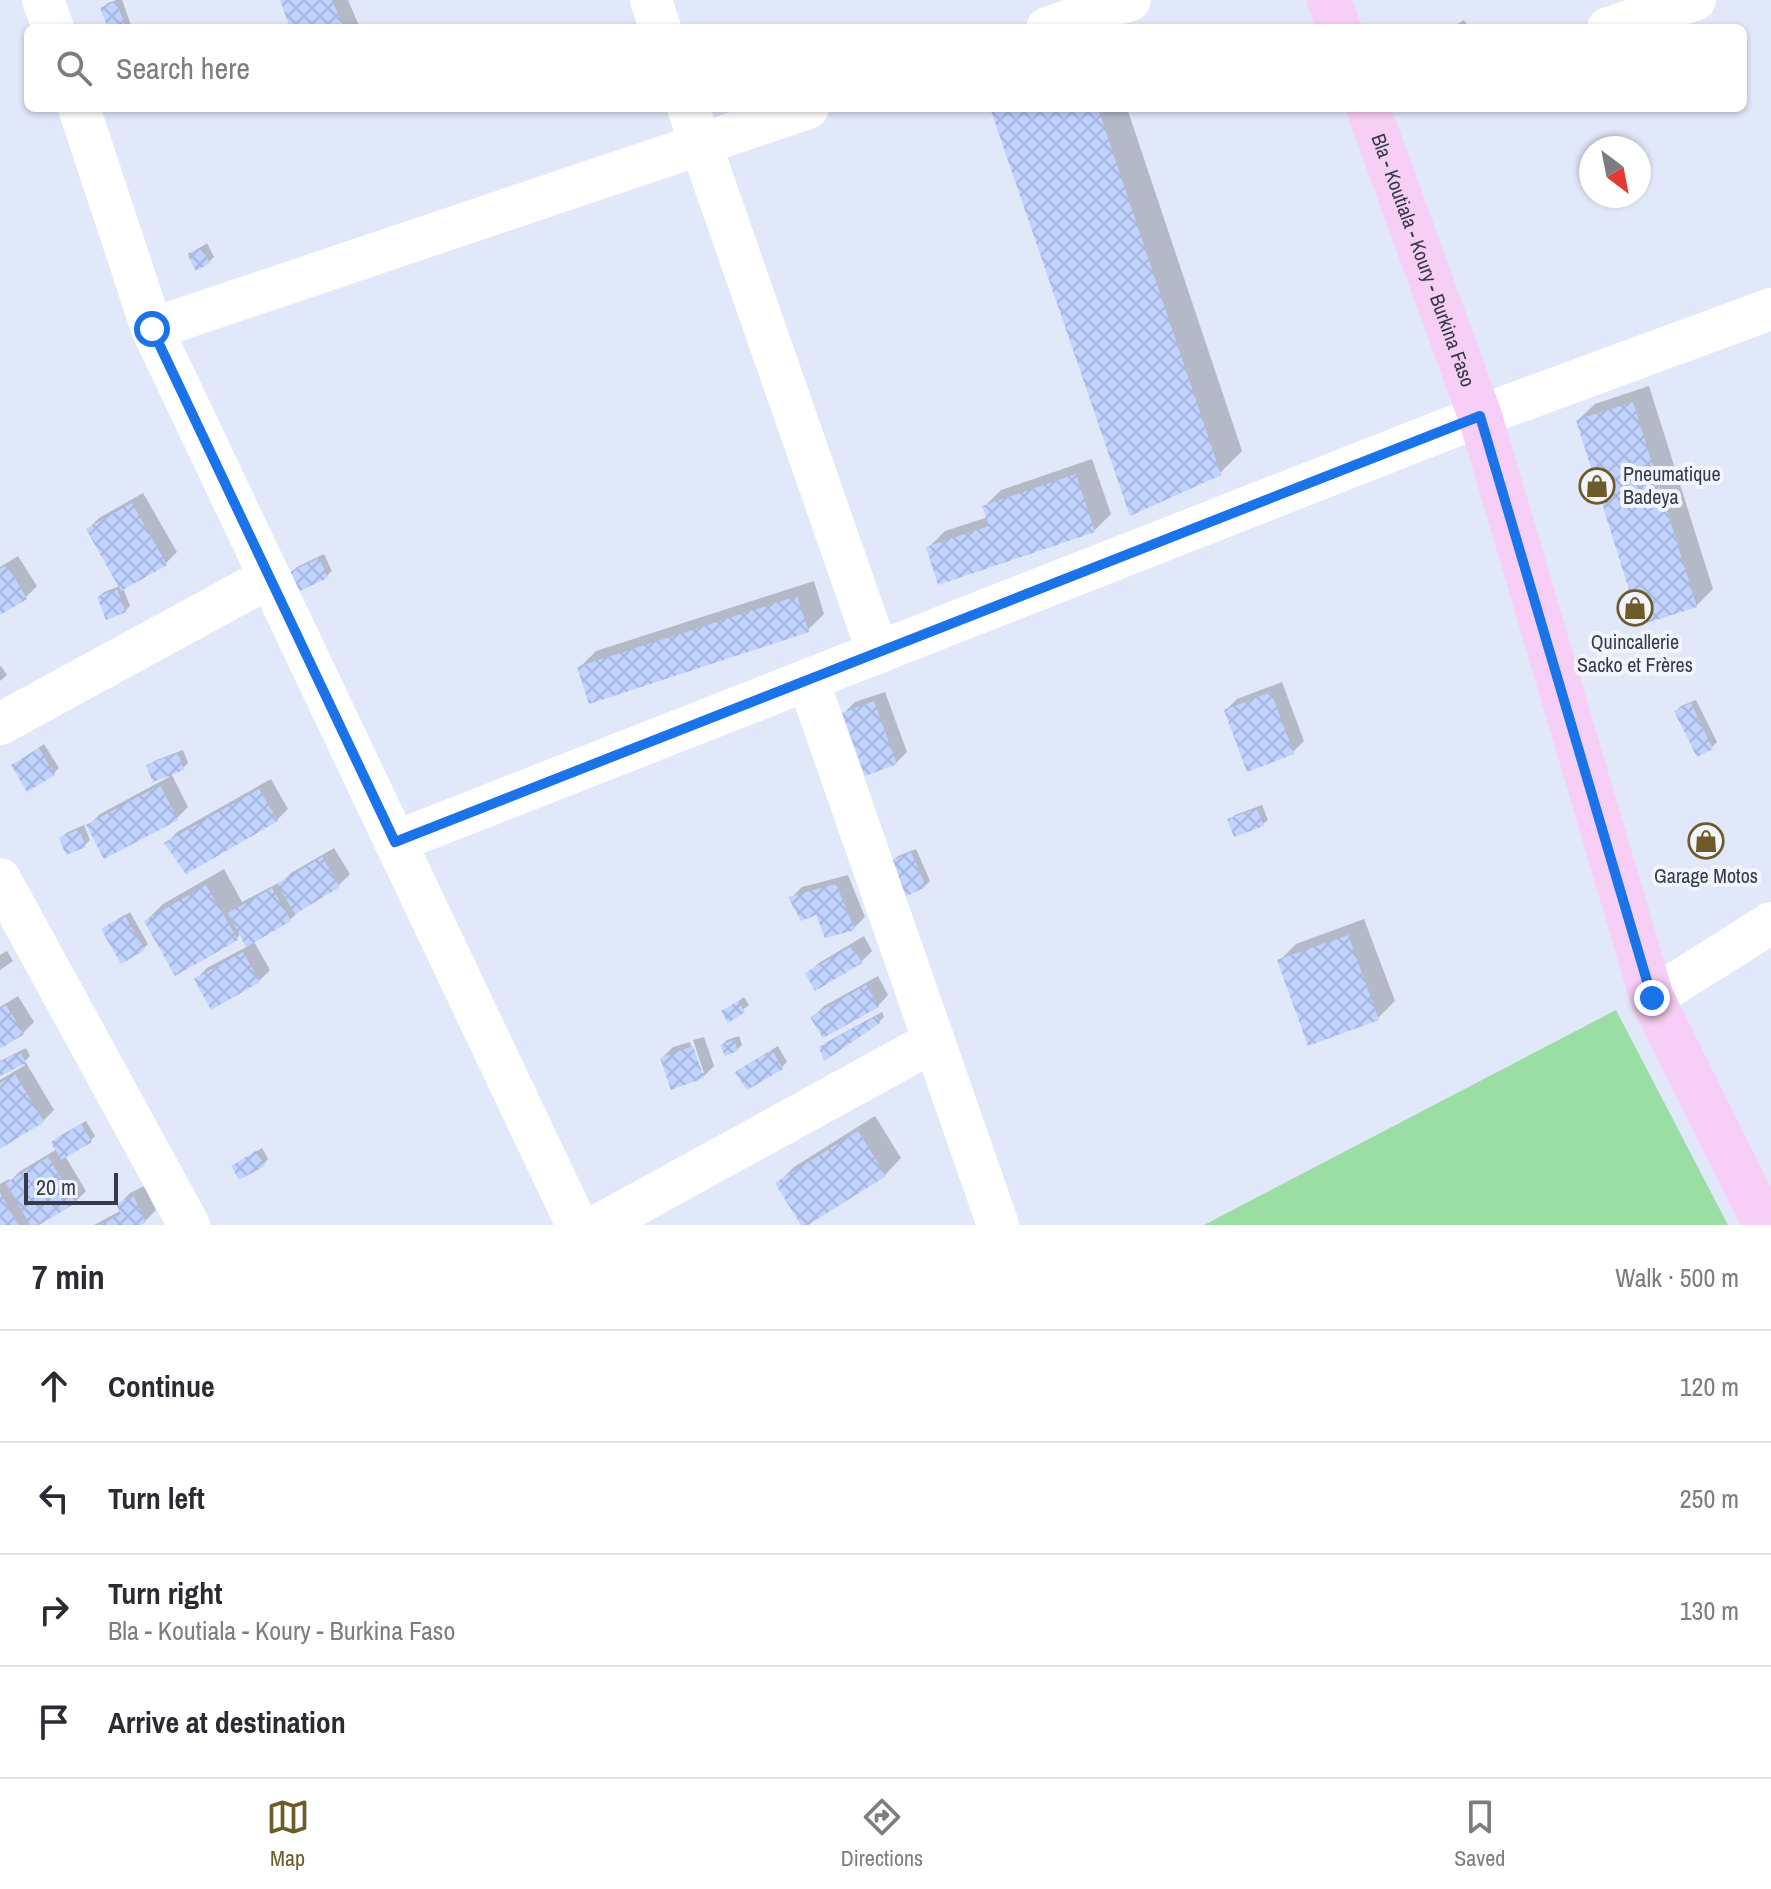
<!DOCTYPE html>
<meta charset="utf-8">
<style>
body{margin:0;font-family:"Archivo Narrow",sans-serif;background:#f2f2f3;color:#2b2b33}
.compass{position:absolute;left:1579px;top:136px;width:72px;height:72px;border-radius:50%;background:#fff;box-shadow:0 2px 6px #0004;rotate:148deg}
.scale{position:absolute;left:24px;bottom:20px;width:94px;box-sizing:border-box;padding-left:8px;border:4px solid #343a4a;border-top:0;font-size:22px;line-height:28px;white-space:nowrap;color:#343a4a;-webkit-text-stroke:6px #f2f5fe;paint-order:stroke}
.stop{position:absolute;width:24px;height:24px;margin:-18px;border:6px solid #1a73e8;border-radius:50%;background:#fff}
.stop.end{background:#1a73e8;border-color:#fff;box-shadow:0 2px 8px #0008}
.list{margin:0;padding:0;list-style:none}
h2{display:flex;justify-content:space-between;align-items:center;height:104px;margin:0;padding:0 32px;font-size:34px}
h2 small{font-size:26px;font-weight:400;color:#7c7c81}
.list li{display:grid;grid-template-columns:52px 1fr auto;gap:24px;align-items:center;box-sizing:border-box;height:112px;padding:0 32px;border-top:2px solid #e1e1e2}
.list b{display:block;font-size:30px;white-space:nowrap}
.list p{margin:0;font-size:26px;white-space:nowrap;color:#7c7c81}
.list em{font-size:26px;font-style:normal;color:#7c7c81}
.icon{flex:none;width:44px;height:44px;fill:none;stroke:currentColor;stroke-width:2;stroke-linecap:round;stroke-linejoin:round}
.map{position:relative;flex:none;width:1771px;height:1225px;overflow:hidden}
.search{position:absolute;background:#fff;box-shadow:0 2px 6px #0004;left:24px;right:24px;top:24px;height:88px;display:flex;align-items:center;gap:20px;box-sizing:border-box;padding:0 28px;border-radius:12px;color:#7c7c81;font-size:30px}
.sheet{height:552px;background:#fff}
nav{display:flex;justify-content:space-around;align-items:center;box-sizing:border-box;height:112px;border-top:2px solid #e1e1e2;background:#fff;font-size:22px;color:#7c7c81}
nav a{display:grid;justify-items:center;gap:4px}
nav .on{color:#6e5b29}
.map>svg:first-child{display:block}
</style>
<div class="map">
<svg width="1771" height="1225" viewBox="0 0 1771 1225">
<defs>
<pattern id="building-cross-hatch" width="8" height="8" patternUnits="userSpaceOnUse" patternTransform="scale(2)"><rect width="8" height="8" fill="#c0d2ff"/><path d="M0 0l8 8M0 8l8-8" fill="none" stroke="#a6b5dc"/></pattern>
</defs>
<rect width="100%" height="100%" fill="#e1e8f9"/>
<!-- grass -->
<path fill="#9adea4" d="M1616,1010L1728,1225H1204Z"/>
<!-- shadow -->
<g fill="#0003">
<path d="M116,0H122L132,28H110L103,8L108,3Z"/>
<path d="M283,0H348L360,28H292Z"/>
<path d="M1464,20L1469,28H1451Z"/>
<path d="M992,108H1127L1242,451L1220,473Z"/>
<path d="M207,243L214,257L209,262L190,255Z"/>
<path d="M1649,386L1713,589L1696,606L1578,420L1595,404Z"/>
<path d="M1092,459L1111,514L1094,531L928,548L945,531L988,517L984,507L1001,490Z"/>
<path d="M143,493L177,552L166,563L123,588L130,606L125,611L99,597L104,592L120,586L88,529L99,518Z"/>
<path d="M324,554L332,571L327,576L292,572L297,567Z"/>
<path d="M18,556L37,586L26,597L0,612V567Z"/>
<path d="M814,581L824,614L808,630L580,667L596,651Z"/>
<path d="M1,666L7,675L0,681V667Z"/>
<path d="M1282,682L1304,741L1293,752L1248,769L1226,710L1237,699Z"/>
<path d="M885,692L907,752L896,763L844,713L855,702Z"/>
<path d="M1696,700L1717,742L1712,747L1676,711L1681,706Z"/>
<path d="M44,744L59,768L54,773L13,765Z"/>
<path d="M183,750L188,763L183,768L171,773L188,807L177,818L105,857L89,825L100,814L169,777L168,774L149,766L154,761Z"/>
<path d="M271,779L288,809L277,820L187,872L167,843L177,832Z"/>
<path d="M1262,805L1268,820L1263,824L1230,820L1235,815Z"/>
<path d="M84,825L90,840L85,845L61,838L66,833Z"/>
<path d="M334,848L350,874L339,885L301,909L290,920L253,940L270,970L259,981L196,979L207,968L248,946L241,933L237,938L146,921L163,904L224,869L242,902L284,880L291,873Z"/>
<path d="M916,849L930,881L925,886L893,861L898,856Z"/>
<path d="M848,875L865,917L854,928L817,912L791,898L802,887Z"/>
<path d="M130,912L148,944L143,949L103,929Z"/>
<path d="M1364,919L1395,1001L1378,1018L1279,961L1296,944Z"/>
<path d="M864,936L872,951L861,962L808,974L819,963Z"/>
<path d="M7,951L13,961L0,970V955Z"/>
<path d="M878,976L888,995L878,1006L813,1017L824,1006Z"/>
<path d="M18,996L34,1022L23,1033L0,1047V1007Z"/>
<path d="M744,997L749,1005L729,1020L723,1012Z"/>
<path d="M882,1012L884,1017L879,1022L821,1047L827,1042Z"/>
<path d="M739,1036L742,1045L737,1050L722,1045L727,1040Z"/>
<path d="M704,1037L714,1066L703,1077L662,1058L673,1047L690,1042L700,1073H704L693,1040Z"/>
<path d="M778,1046L787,1062L782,1067L747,1088L738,1072L743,1067Z"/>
<path d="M26,1048L30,1056L25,1061L54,1110L43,1121L0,1146V1080L25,1065L23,1062L0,1074V1061Z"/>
<path d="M875,1116L901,1158L885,1175L804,1225L778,1183L794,1167Z"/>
<path d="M86,1121L95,1136L90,1141L65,1156L86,1191L75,1202L35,1225H0V1184L9,1179L10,1181L19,1172L57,1149L53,1142L58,1137Z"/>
<path d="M262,1148L268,1159L264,1164L238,1162Z"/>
<path d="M144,1186L156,1210L145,1221L136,1225H94L122,1210L119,1204L130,1193Z"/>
</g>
<!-- building -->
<g fill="url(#building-cross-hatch)">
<path d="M280,0H332L344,28H290Z"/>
<path d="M116,1L126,28H108L100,8Z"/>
<path d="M990,108H1098L1221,475L1130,516Z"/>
<path d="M201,247L210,263L196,271L187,254Z"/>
<path d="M1633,402L1697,607L1640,625L1576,420Z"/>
<path d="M1076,474L1095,532L938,585L926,547L989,526L982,506Z"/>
<path d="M132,503L167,565L121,591L86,529Z"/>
<path d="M319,558L328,578L299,591L290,572Z"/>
<path d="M7,565L27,599L0,615V569Z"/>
<path d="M117,589L126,612L106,620L97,597Z"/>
<path d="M797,596L809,632L589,704L577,667Z"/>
<path d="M1271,692L1294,754L1247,772L1224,710Z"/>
<path d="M874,701L897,764L865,776L842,713Z"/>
<path d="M1691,703L1713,749L1697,757L1674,711Z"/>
<path d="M39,748L55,775L27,792L11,765Z"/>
<path d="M178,753L184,770L153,782L146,765Z"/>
<path d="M160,785L178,820L104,859L86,825Z"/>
<path d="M259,789L278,821L186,874L164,843Z"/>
<path d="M1257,809L1264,826L1234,837L1227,819Z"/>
<path d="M79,829L86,847L66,855L59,838Z"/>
<path d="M911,852L926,887L906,896L891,861Z"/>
<path d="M322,857L340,887L295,914L277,884Z"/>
<path d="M836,884L855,930L825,938L816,915L801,921L788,897Z"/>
<path d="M206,885L238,940L175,976L144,921Z"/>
<path d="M272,888L291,921L246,947L228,913Z"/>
<path d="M124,915L145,950L121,964L101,929Z"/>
<path d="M1348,935L1379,1020L1308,1046L1277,960Z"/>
<path d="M852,946L862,963L815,991L805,973Z"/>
<path d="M243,952L260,982L211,1010L194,979Z"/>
<path d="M866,985L879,1007L823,1038L810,1017Z"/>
<path d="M738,1001L745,1012L728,1023L721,1011Z"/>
<path d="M6,1005L24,1034L0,1049V1009Z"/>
<path d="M876,1016L880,1023L824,1061L819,1047Z"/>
<path d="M734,1040L738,1051L725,1056L720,1045Z"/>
<path d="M693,1046L704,1078L671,1090L660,1058Z"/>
<path d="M772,1050L783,1069L747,1090L735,1072Z"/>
<path d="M20,1051L26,1063L0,1076V1062Z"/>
<path d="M15,1074L44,1122L0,1149V1083Z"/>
<path d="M81,1124L92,1142L61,1160L51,1142Z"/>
<path d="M858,1131L886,1176L808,1225H801L775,1183Z"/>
<path d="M256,1151L265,1166L239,1180L231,1166Z"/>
<path d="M48,1157L76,1203L39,1225H30L6,1183Z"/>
<path d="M0,1192L18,1225H0Z"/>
<path d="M133,1195L146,1222L141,1225H99L121,1214L116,1204Z"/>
</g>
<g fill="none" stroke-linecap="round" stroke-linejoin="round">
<!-- minor -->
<g stroke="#fff" stroke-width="42">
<path d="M43,0L53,28"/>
<path d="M651,0L660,28"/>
<path d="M1047,28L1130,0"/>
<path d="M1608,28L1695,0"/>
<path d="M79,108L152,329L577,1225"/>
<path d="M688,108L878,653"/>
<path d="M152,329L808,108"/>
<path d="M808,680L998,1225"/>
<path d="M0,724L270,577"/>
<path d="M395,842L1480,416L1771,309"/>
<path d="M0,879L189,1225"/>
<path d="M1652,998L1771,923"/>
<path d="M599,1225L934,1041"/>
</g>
<!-- major -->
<g stroke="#f7cef5" stroke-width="44">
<path d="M1329,0L1339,28"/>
<path id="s1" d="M1368,108L1480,416L1652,998L1765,1225"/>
</g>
</g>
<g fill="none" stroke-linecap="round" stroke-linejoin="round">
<!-- route -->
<path stroke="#1a73e8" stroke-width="10" d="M152,329L395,842L1480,416L1652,998"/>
</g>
<!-- icons -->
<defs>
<symbol id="shop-ring" viewBox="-11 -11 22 22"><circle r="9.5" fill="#f2f5fe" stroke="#6e5b29" stroke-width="1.5"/><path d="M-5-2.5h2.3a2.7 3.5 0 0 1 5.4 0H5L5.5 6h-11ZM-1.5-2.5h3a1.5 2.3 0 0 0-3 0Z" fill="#6e5b29"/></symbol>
</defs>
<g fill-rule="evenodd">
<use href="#shop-ring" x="1577" y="466" width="40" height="40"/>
<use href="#shop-ring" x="1615" y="588" width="40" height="40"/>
<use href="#shop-ring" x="1686" y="821" width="40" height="40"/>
</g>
<g text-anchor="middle" stroke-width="8" stroke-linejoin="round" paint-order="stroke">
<!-- street labels -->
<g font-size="20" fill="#343a4a" stroke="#f2f5fe">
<text dy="7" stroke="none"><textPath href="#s1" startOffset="162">Bla - Koutiala - Koury - Burkina Faso</textPath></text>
</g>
<!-- poi labels -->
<g font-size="20" fill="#343a4a" stroke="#f2f5fe">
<text x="1623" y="481" text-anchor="start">Pneumatique<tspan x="1623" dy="23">Badeya</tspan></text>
<text x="1635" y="649">Quincallerie<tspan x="1635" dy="23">Sacko et Frères</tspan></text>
<text x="1706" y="883">Garage Motos</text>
</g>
</g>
</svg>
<svg class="compass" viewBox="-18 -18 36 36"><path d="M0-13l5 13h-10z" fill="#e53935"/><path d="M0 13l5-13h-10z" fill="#7c7c81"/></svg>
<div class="scale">20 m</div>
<div class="stop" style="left:152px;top:329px"></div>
<div class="stop end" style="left:1652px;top:998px"></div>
<div class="search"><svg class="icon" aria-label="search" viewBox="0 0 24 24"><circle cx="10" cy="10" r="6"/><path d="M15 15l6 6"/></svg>Search here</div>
</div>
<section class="sheet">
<h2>7 min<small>Walk · 500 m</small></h2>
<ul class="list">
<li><svg class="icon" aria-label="ahead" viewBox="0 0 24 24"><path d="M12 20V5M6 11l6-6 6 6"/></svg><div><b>Continue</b></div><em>120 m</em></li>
<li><svg class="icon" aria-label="left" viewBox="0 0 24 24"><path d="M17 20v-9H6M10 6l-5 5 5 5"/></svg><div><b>Turn left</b></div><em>250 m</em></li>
<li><svg class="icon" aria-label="right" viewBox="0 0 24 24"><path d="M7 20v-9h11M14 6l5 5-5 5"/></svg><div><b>Turn right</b><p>Bla - Koutiala - Koury - Burkina Faso</p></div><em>130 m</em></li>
<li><svg class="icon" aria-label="arrive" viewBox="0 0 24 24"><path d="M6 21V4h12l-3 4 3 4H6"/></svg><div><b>Arrive at destination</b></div></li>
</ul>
</section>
<nav>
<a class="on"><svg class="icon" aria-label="map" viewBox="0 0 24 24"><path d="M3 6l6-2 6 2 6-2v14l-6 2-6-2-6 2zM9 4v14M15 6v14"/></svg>Map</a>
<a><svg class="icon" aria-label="directions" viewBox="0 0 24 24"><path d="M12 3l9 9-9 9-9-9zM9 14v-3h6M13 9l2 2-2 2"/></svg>Directions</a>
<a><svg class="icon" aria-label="saved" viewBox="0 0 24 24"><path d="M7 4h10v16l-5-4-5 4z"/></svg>Saved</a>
</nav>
